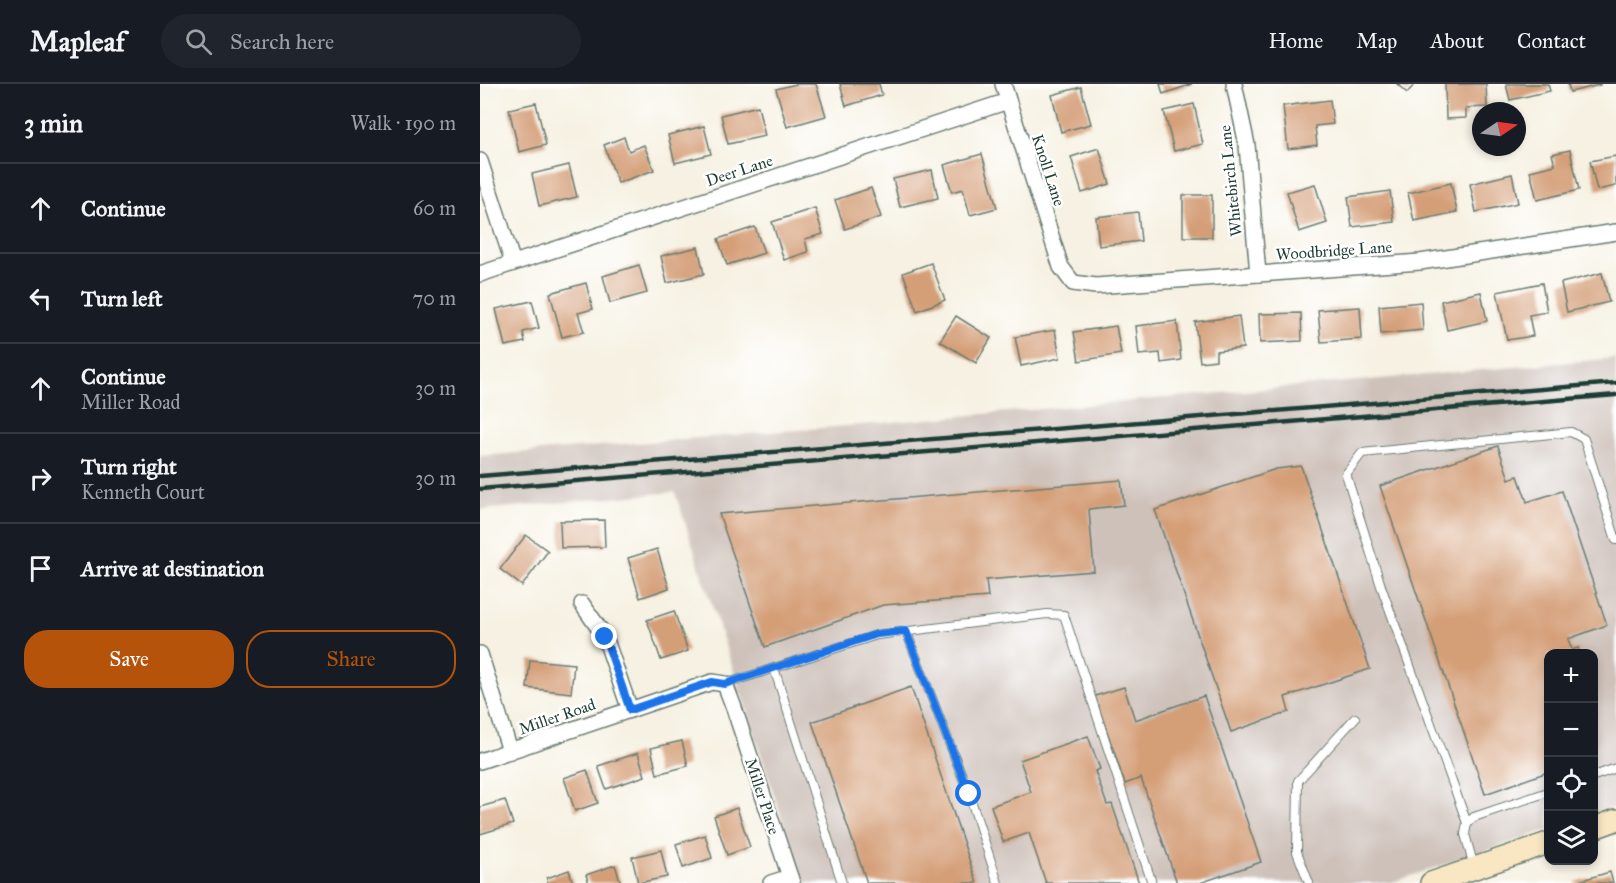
<!DOCTYPE html>
<meta charset="utf-8">
<style>
body{margin:0;font-family:"IM FELL Great Primer",serif;background:#20242c;color:#f1f3f6}
.controls{position:absolute;right:18px;bottom:18px;display:grid;overflow:hidden;border-radius:12px;box-shadow:0 3px 9px #0003}
.controls button{width:54px;height:54px;display:grid;place-items:center;padding:0;border:0;border-bottom:2px solid #363941;background:#171b24;color:#f1f3f6;font:30px sans-serif}
.compass{position:absolute;left:992px;top:18px;width:54px;height:54px;border-radius:50%;background:#171b24;box-shadow:0 3px 9px #0003;rotate:77deg}
.stop{position:absolute;width:18px;height:18px;margin:-14px;border:4px solid #1a73e8;border-radius:50%;background:#fff}
.stop.end{background:#1a73e8;border-color:#fff;box-shadow:0 2px 6px #0008}
.list{margin:0;padding:0;list-style:none}
h2{display:flex;justify-content:space-between;align-items:center;height:78px;margin:0;padding:0 24px;font-size:26px}
h2 small{font-size:20px;font-weight:400;color:#9ea1a6}
.list li{display:grid;grid-template-columns:39px 1fr auto;gap:18px;align-items:center;box-sizing:border-box;height:90px;padding:0 24px;border-top:2px solid #363941}
.list b{display:block;font-size:22px;white-space:nowrap}
.list p{margin:0;font-size:20px;white-space:nowrap;color:#9ea1a6}
.list em{font-size:20px;font-style:normal;color:#9ea1a6}
.actions{display:flex;gap:12px;padding:18px 24px}
.actions a{flex:1;padding:14px 0;border:2px solid #b45309;border-radius:24px;text-align:center;font-size:21px;color:#b45309}
.actions .main{background:#b45309;color:#fff}
.icon{flex:none;width:33px;height:33px;fill:none;stroke:currentColor;stroke-width:2;stroke-linecap:round;stroke-linejoin:round}
.map{position:relative;flex:none;width:1136px;height:799px;overflow:hidden}
header{display:flex;align-items:center;gap:36px;box-sizing:border-box;height:84px;padding:0 30px;background:#171b24;border-bottom:2px solid #363941}
header strong{font-size:28px}
nav{display:flex;gap:33px;margin-inline-start:auto;font-size:21px}
.search{width:420px;height:54px;background:#20242c;display:flex;align-items:center;gap:15px;box-sizing:border-box;padding:0 21px;border-radius:33px;color:#9ea1a6;font-size:22px}
main{display:flex}
aside{flex:1;background:#171b24}
.map>svg:first-child{display:block}
</style>
<header>
<strong>Mapleaf</strong>
<div class="search"><svg class="icon" aria-label="search" viewBox="0 0 24 24"><circle cx="10" cy="10" r="6"/><path d="M15 15l6 6"/></svg>Search here</div>
<nav><a>Home</a><a>Map</a><a>About</a><a>Contact</a></nav>
</header>
<main>
<aside>
<h2>3 min<small>Walk · 190 m</small></h2>
<ul class="list">
<li><svg class="icon" aria-label="ahead" viewBox="0 0 24 24"><path d="M12 20V5M6 11l6-6 6 6"/></svg><div><b>Continue</b></div><em>60 m</em></li>
<li><svg class="icon" aria-label="left" viewBox="0 0 24 24"><path d="M17 20v-9H6M10 6l-5 5 5 5"/></svg><div><b>Turn left</b></div><em>70 m</em></li>
<li><svg class="icon" aria-label="ahead" viewBox="0 0 24 24"><path d="M12 20V5M6 11l6-6 6 6"/></svg><div><b>Continue</b><p>Miller Road</p></div><em>30 m</em></li>
<li><svg class="icon" aria-label="right" viewBox="0 0 24 24"><path d="M7 20v-9h11M14 6l5 5-5 5"/></svg><div><b>Turn right</b><p>Kenneth Court</p></div><em>30 m</em></li>
<li><svg class="icon" aria-label="arrive" viewBox="0 0 24 24"><path d="M6 21V4h12l-3 4 3 4H6"/></svg><div><b>Arrive at destination</b></div></li>
</ul>
<div class="actions"><a class="main">Save</a><a>Share</a></div>
</aside>
<div class="map">
<svg width="1136" height="799" viewBox="0 0 1136 799">
<rect width="100%" height="100%" fill="#fff"/>
<filter id="ink" filterUnits="userSpaceOnUse"><feTurbulence type="fractalNoise" baseFrequency=".0167" numOctaves="2"/><feDisplacementMap in="SourceGraphic" scale="12" xChannelSelector="R" yChannelSelector="G"/><feConvolveMatrix kernelMatrix="1 2 1 2 8 2 1 2 1" color-interpolation-filters="sRGB"/></filter>
<filter id="wash" filterUnits="userSpaceOnUse"><feTurbulence type="fractalNoise" baseFrequency=".008" numOctaves="4" result="noise"/><feDisplacementMap in="SourceGraphic" scale="24" xChannelSelector="R" yChannelSelector="G"/><feGaussianBlur stdDeviation="1.35" result="paint"/><feColorMatrix in="noise" values="0 0 0 0 0 0 0 0 0 0 0 0 0 0 0 0 0 1.4 0 .05"/><feComposite in="paint" operator="in"/></filter>
<g filter="url(#wash)">
<rect width="100%" height="100%" fill="#f6f1e2"/>
<!-- industrial -->
<path fill="#cec1ba" d="M1136,274V723L1114,731V570H1068V746L910,799H323L195,408L0,426V372L403,339Z"/>
<g id="blocks">
<!-- building -->
<g fill="#d49e77">
<path d="M316,0H336L346,32L307,43L296,5Z"/>
<path d="M360,0H399L402,11L366,22Z"/>
<path d="M680,0H712L683,10Z"/>
<path d="M917,0H935L927,9Z"/>
<path d="M965,0H1006L1007,23L986,24V34L966,35Z"/>
<path d="M1026,0H1068L1070,7L1030,16Z"/>
<path d="M1088,0H1120V1L1090,8Z"/>
<path d="M601,3L611,40L581,48L572,11Z"/>
<path d="M850,16L853,40L835,42L837,61L808,65L803,22Z"/>
<path d="M56,19L66,61L39,68L29,25Z"/>
<path d="M714,20L723,60L694,67L684,27Z"/>
<path d="M278,22L285,52L248,60L241,31Z"/>
<path d="M224,42L231,70L195,79L188,51Z"/>
<path d="M144,53L149,67L164,61L174,86L138,99L124,61Z"/>
<path d="M619,64L630,100L602,109L591,73Z"/>
<path d="M1090,66L1099,106L1057,116L1050,87L1075,81L1072,70Z"/>
<path d="M502,70L517,124L490,131L483,105L472,108L464,81Z"/>
<path d="M1136,72V102L1117,106L1110,77Z"/>
<path d="M89,81L97,113L59,122L52,90Z"/>
<path d="M452,86L458,114L420,123L413,95Z"/>
<path d="M1032,90L1038,119L996,128L990,100Z"/>
<path d="M971,99L977,128L934,137L928,109Z"/>
<path d="M835,100L847,139L819,148L807,108Z"/>
<path d="M391,104L401,133L365,145L355,116Z"/>
<path d="M910,107L914,138L872,143L868,113Z"/>
<rect x="703" y="111" width="29" height="42"/>
<path d="M335,124L343,150L325,155L328,168L304,176L292,138Z"/>
<path d="M658,128L661,157L619,162L616,133Z"/>
<path d="M275,143L284,169L247,181L238,155Z"/>
<path d="M218,163L224,190L187,199L181,172Z"/>
<path d="M451,179L465,216L437,227L423,189Z"/>
<path d="M159,181L167,209L130,219L123,192Z"/>
<path d="M1122,189L1129,218L1087,228L1081,199Z"/>
<path d="M106,199L113,225L98,229L104,248L82,253L70,209Z"/>
<path d="M1062,199L1067,228L1049,231L1053,252L1027,256L1017,208Z"/>
<path d="M1001,208L1007,237L967,246L961,217Z"/>
<path d="M52,217L59,244L43,248L45,258L25,262L16,225Z"/>
<path d="M941,218L943,246L901,250L899,222Z"/>
<path d="M880,223L882,255L841,258L838,226Z"/>
<path d="M821,229L822,257L780,259L779,230Z"/>
<path d="M476,232L511,254L496,279L460,257Z"/>
<path d="M759,232L763,264L736,267V276L720,278L715,238Z"/>
<path d="M697,237L701,276L681,279L680,269L659,271L656,242Z"/>
<path d="M636,242L641,270L599,277L594,248Z"/>
<path d="M575,246L580,274L541,282L535,253Z"/>
<path d="M1018,362L1029,395L1038,392L1047,418L1082,407L1127,541L1088,555L1092,566L1098,564L1100,570H1068V688L1005,710L900,402Z"/>
<path d="M821,382L890,585L805,613L809,628L751,648L675,426L796,385Z"/>
<path d="M641,396L644,421L609,425L614,487L506,496L508,513L403,521L285,563L239,430Z"/>
<path d="M124,436L125,463L81,464L80,437Z"/>
<path d="M46,451L68,467L42,502L20,485Z"/>
<path d="M177,465L189,504L160,514L148,474Z"/>
<path d="M194,527L208,567L181,576L167,536Z"/>
<path d="M50,576L94,580L91,609L47,604Z"/>
<path d="M431,603L497,799H387L332,638Z"/>
<path d="M644,603L655,636L724,612L781,778L720,799H697L661,694L645,700L615,612Z"/>
<path d="M608,652L620,685L615,687L627,721L632,720L659,799H566L549,749L523,758L511,722L551,708L540,676Z"/>
<path d="M202,657L208,682L177,690L171,664Z"/>
<path d="M158,669L165,692L126,705L118,682Z"/>
<path d="M107,686L118,719L95,727L84,694Z"/>
<path d="M25,716L33,740L0,750V723Z"/>
<path d="M257,724L270,763L247,771L234,732Z"/>
<path d="M225,751L232,774L203,784L196,760Z"/>
<path d="M181,766L187,793L158,799L152,773Z"/>
<path d="M135,781L141,799H109L106,791Z"/>
<path d="M89,786L93,799H68L67,794Z"/>
<path d="M1130,788L1133,799H1095V798Z"/>
</g>
</g>
</g>
<g filter="url(#ink)">
<use href="#blocks" fill-opacity="0" stroke="#6a7c71" stroke-width="1.5"/>
<g fill="none" stroke-linecap="round" stroke-linejoin="round">
<defs>
<g id="lane">
<path d="M426,547L489,710L518,799"/>
<path d="M294,584L362,799"/>
<path d="M245,600L397,551L567,530L584,531L672,799"/>
<path d="M1114,692L1136,684"/>
<path d="M987,739L901,502L866,390L882,369L1091,348L1104,355L1136,456"/>
<path d="M994,783L985,750L987,739L994,733L1068,708"/>
<path d="M829,799L817,768L818,697L875,634"/>
</g>
<g id="street">
<path d="M523,0L581,183L593,199L616,202L940,178L1136,148"/>
<path d="M754,0L767,61L778,190"/>
<path d="M0,77L33,179"/>
<path d="M0,190L528,17"/>
<path d="M102,520L125,553L150,626"/>
<path d="M0,570L30,667"/>
<path d="M0,677L232,598L245,600L254,624L312,799"/>
<path d="M291,799L310,793"/>
</g>
<g id="secondary">
<path d="M1114,744L1136,736"/>
<path d="M951,799L1068,759"/>
</g>
</defs>
<!-- lane casing -->
<use href="#lane" stroke="#6a7c71" stroke-width="10"/>
<!-- street casing -->
<use href="#street" stroke="#6a7c71" stroke-width="18"/>
<!-- secondary casing -->
<use href="#secondary" stroke="#6a7c71" stroke-width="24"/>
<!-- lane -->
<use href="#lane" stroke="#fff" stroke-width="8"/>
<!-- street -->
<use href="#street" stroke="#fff" stroke-width="15"/>
<!-- secondary -->
<use href="#secondary" stroke="#f9e7c3" stroke-width="21"/>
<!-- rail -->
<g stroke="#1f3d34" stroke-width="4.5">
<path d="M0,392L1136,299"/>
<path d="M0,405L1136,311"/>
</g>
</g>
</g>
<g fill="none" stroke-linecap="round" stroke-linejoin="round" filter="url(#ink)">
<!-- route -->
<path stroke="#1a73e8" stroke-width="8" d="M125,553L150,626L232,598L245,600L397,550L426,547L489,710"/>
</g>
<g text-anchor="middle" stroke-width="5" stroke-linejoin="round" paint-order="stroke">
<!-- street labels -->
<g font-size="16" fill="#1f3d34" stroke="#fff">
<text transform="translate(259 86) rotate(-18)" y="6">Deer Lane</text>
<text transform="translate(569 86) rotate(72)" y="6">Knoll Lane</text>
<text transform="translate(750 97) rotate(-96)" y="6">Whitebirch Lane</text>
<text transform="translate(854 166) rotate(-4)" y="6">Woodbridge Lane</text>
<text transform="translate(77 632) rotate(-19)" y="6">Miller Road</text>
<text transform="translate(283 712) rotate(72)" y="6">Miller Place</text>
</g>
</g>
</svg>
<div class="controls">
<button>+</button>
<button>−</button>
<button><svg class="icon" aria-label="locate" viewBox="0 0 24 24"><circle cx="12" cy="12" r="6"/><path d="M12 2v4M12 18v4M2 12h4M18 12h4"/></svg></button>
<button><svg class="icon" aria-label="layers" viewBox="0 0 24 24"><path d="M12 4l9 5-9 5-9-5zM3 14l9 5 9-5"/></svg></button>
</div>
<svg class="compass" viewBox="-18 -18 36 36"><path d="M0-13l5 13h-10z" fill="#e53935"/><path d="M0 13l5-13h-10z" fill="#9ea1a6"/></svg>
<div class="stop" style="left:489px;top:710px"></div>
<div class="stop end" style="left:125px;top:553px"></div>
</div>
</main>
